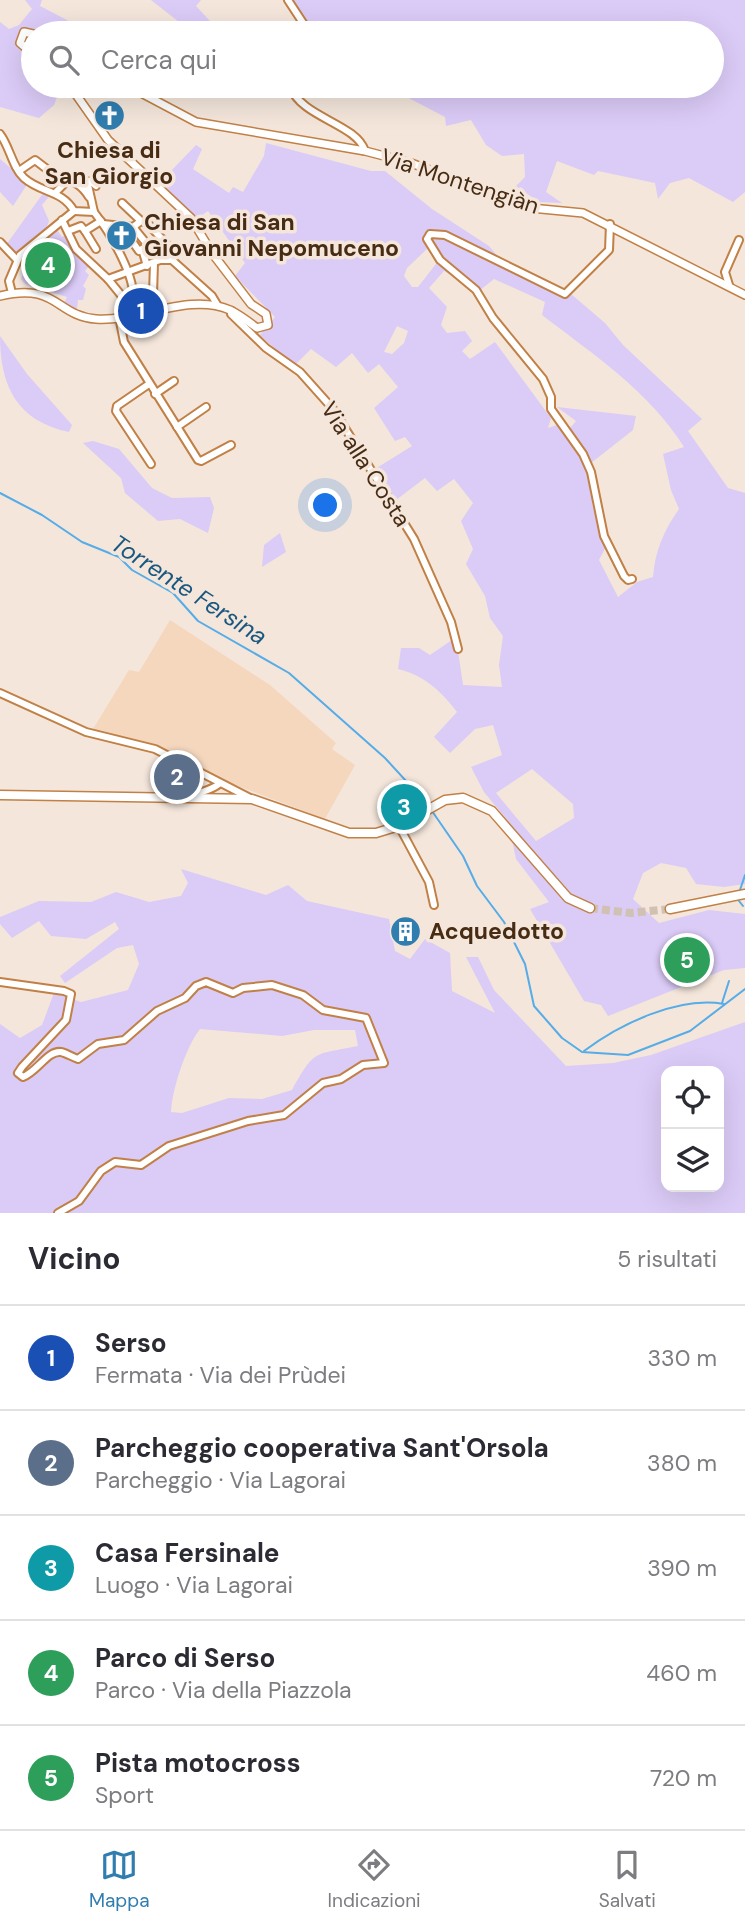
<!DOCTYPE html>
<html lang="it">
<meta charset="utf-8">
<style>
body{margin:0;font-family:"DM Sans",sans-serif;background:#f2f2f3;color:#2b2b33}
.controls{position:absolute;right:21px;bottom:21px;display:grid;overflow:hidden;border-radius:14px;box-shadow:0 7px 28px #0002}
.controls button{width:63px;height:63px;display:grid;place-items:center;padding:0;border:0;border-bottom:2px solid #e1e1e2;background:#fff;color:#2b2b33;font:35px sans-serif}
.you{position:absolute;left:326px;top:506px;width:24px;height:24px;margin:-18px;border:5px solid #fff;border-radius:50%;background:#1a73e8;box-shadow:0 0 0 10px #1a73e833}
.badge{display:grid;place-items:center;width:46px;height:46px;border-radius:50%;background:#307daf;color:#fff;font-size:23px;font-weight:700}
.pin{position:absolute;translate:-50% -50%;border:4px solid #fff;box-shadow:0 2px 7px #0006}
.list{margin:0;padding:0;list-style:none}
h2{display:flex;justify-content:space-between;align-items:center;height:91px;margin:0;padding:0 28px;font-size:30px}
h2 small{font-size:23px;font-weight:400;color:#7c7c81}
.list li{display:grid;grid-template-columns:46px 1fr auto;gap:21px;align-items:center;box-sizing:border-box;height:105px;padding:0 28px;border-top:2px solid #e1e1e2}
.list b{display:block;font-size:26px;white-space:nowrap}
.list p{margin:0;font-size:23px;white-space:nowrap;color:#7c7c81}
.list em{font-size:23px;font-style:normal;color:#7c7c81}
.icon{flex:none;width:38px;height:38px;fill:none;stroke:currentColor;stroke-width:2;stroke-linecap:round;stroke-linejoin:round}
.map{position:relative;flex:none;width:745px;height:1213px;overflow:hidden}
.search{position:absolute;background:#fff;box-shadow:0 7px 28px #0002;left:21px;right:21px;top:21px;height:77px;display:flex;align-items:center;gap:18px;box-sizing:border-box;padding:0 24px;border-radius:38px;color:#7c7c81;font-size:26px}
.sheet{height:616px;background:#fff}
nav{display:flex;justify-content:space-around;align-items:center;box-sizing:border-box;height:98px;border-top:2px solid #e1e1e2;background:#fff;font-size:19px;color:#7c7c81}
nav a{display:grid;justify-items:center;gap:4px}
nav .on{color:#307daf}
.map>svg:first-child{display:block}
</style>
<div class="map">
<svg width="745" height="1213" viewBox="0 0 745 1213">
<rect width="100%" height="100%" fill="#f4e6db"/>
<!-- built -->
<path fill="#f5d7be" d="M170,620L270,685L336,743L332,749L355,765L325,819L222,780L167,750L93,729L129,670L139,672Z"/>
<!-- green -->
<g fill="#dbcbf7" fill-rule="evenodd">
<path d="M25,0H42L40,6L67,20L80,33H33V86H61L54,105L39,118L0,107V22L9,29L19,25L32,9Z"/>
<path d="M151,0H201L196,6L221,33H188V29Z"/>
<path d="M282,0H745V192L733,202L689,178L670,183L658,199L655,183L598,171L594,175L557,161L546,192L562,203L539,202L516,186L525,177L524,154L502,156L486,145L471,120L446,126L445,117L399,93L393,86H712V33H313L298,11Z"/>
<path d="M266,143L371,171H385L432,209L489,246L504,264L534,278L548,290L571,294L605,323L623,345L702,419L688,431L728,488L745,493V884L724,887L696,884L686,868L661,863L643,873L633,899L659,923L709,910L745,914V968L724,970L608,1016L601,1005L584,1001L530,909L549,902L516,859L508,821L484,792L471,767L502,755L493,725L475,729L450,753L434,737L457,712C441,691 424,675 398,669L401,648H419L430,655L452,640L457,644L463,685L502,687L499,665L503,636L490,618L485,596L466,564L473,549L461,521L473,503L454,479L437,491L425,478L392,503L375,469L412,446L405,437L395,441L374,408L398,387L379,364L368,373L352,353L336,367L311,349L294,366L260,335L275,317L235,276L245,263L208,211L195,220L153,176L162,170L170,172L196,145L202,149L193,169L229,193L233,187L243,192L264,156ZM429,247L439,260L418,287H412L404,276L407,268ZM444,271L479,291L494,279L545,302L542,315C594,355 649,391 684,447L663,454L671,490L679,509C664,530 655,551 653,577L637,582L618,597L599,560L608,543L593,508L590,480L585,464L560,424L548,428L551,418L495,342L470,359L462,351L472,341L465,331L447,333L441,325L447,307L429,288ZM397,326L408,331L404,343L392,354L384,352ZM532,769L573,804L574,818L536,841L496,793Z"/>
<path d="M0,159L28,183L13,206L0,192Z"/>
<path d="M44,192L52,193L42,205L49,221L46,229L15,254L6,245Z"/>
<path d="M60,225L63,226L57,230L62,237L68,233L74,249L89,266L85,271L89,275L83,286L86,289L83,300H78L77,309L64,303L67,297L25,284L21,279L23,273L30,272L43,258L34,246Z"/>
<path d="M0,336L27,374L72,425L69,432C17,421 0,386 0,336Z"/>
<path d="M557,407L636,416L633,430L591,463L570,428L576,421Z"/>
<path d="M93,441L119,449L152,488L172,498L210,497L214,508L208,533L180,519L158,521L125,493L121,478L83,443Z"/>
<path d="M280,533L286,552L262,567L264,545Z"/>
<path d="M181,869L266,895L288,885L307,901L389,919L395,951L410,959L425,939L450,953L452,991L495,1013L466,957H478L494,990L566,1066L613,1063L651,1055L745,1022V1213H0V1024L20,1038L42,1025L54,993L81,1002L128,990L139,964L133,945L117,948L65,983L60,976L119,929L115,922L86,939L51,936L39,921L12,938L0,924V917L39,901L91,902L116,892L149,902L181,896L188,883ZM200,1029L282,1036L314,1030H355L358,1046C313,1055 315,1049 292,1090L262,1099L229,1098L182,1113L171,1112C172,1089 186,1047 200,1029ZM666,1071H719V1187H666Z"/>
</g>
<g fill="none" stroke-linecap="round" stroke-linejoin="round">
<!-- stream -->
<g stroke="#56ace7" stroke-width="2">
<path d="M0,493L42,515L82,542L119,557L132,570L173,593L198,621L289,673L385,758L429,806"/>
<path d="M432,811L463,856L477,886L504,922L525,964L534,1006L562,1038L582,1052L628,1055L690,1031L745,989"/>
<path d="M740,890L745,875"/>
<path d="M739,901L743,906"/>
<path d="M722,1003L729,981"/>
<path d="M584,1051C620,1024 678,996 724,1004"/>
</g>
<!-- secondary-tunnel -->
<path stroke="#d1c1b3" stroke-width="8" stroke-dasharray="8 4" stroke-linecap="butt" d="M590,908L631,913L670,909"/>
<defs>
<g id="minor">
<path d="M288,0L305,26V33"/>
<path d="M290,86C301,118 356,123 365,151"/>
<path d="M0,134C10,147 12,167 24,178C41,193 62,190 74,211L94,212C109,231 135,275 133,298C132,305 125,311 121,317"/>
<path d="M19,171L35,160L65,183L56,192"/>
<path d="M62,179C74,180 83,187 89,197"/>
<path d="M90,181L96,186"/>
<path d="M88,185L94,212"/>
<path d="M122,203L141,221"/>
<path d="M62,220L76,249L108,279L160,260H172L212,296L218,306"/>
<path d="M103,224L133,227"/>
<path d="M610,224L609,250L565,294L445,235L430,234L427,239L440,260L476,290L493,318L543,379L551,397V409L583,454L591,472L604,536L624,576L628,580L632,579"/>
<path d="M133,227L141,221L148,224L176,254L172,260"/>
<path d="M133,227L160,260"/>
<path d="M68,231L81,226L85,231L101,221"/>
<path d="M85,231L96,249"/>
<path d="M129,237L139,251L142,249L147,266"/>
<path d="M0,242L17,260"/>
<path d="M116,246L135,229"/>
<path d="M108,279L121,295L126,310L140,308L153,294L154,263"/>
<path d="M729,285L725,272L739,240"/>
<path d="M12,293L9,281L20,255L74,211"/>
<path d="M232,311L231,314L266,348L300,372L333,409L414,539L451,622L458,649"/>
<path d="M119,317L124,342L198,460L201,461L231,445"/>
<path d="M149,384L117,406L116,411L151,464"/>
<path d="M155,394L174,381"/>
<path d="M177,427L206,407"/>
<path d="M0,693L86,732L155,749L250,798"/>
<path d="M188,798C199,791 209,792 219,784"/>
<path d="M399,826L429,882L434,905"/>
<path d="M0,982L64,991L71,994L66,1020L22,1067L18,1073L23,1077C37,1072 48,1050 61,1052C66,1053 72,1057 78,1059L98,1044L124,1040L157,1011L185,998L196,986L206,982L233,993L243,988L272,985L303,995L323,1010L366,1018L384,1063L363,1065L341,1079L323,1083L284,1115L248,1121L169,1146L141,1165L115,1162L101,1171L79,1201L58,1213"/>
</g>
<g id="tertiary">
<path d="M33,34L24,32L20,43L33,54"/>
<path d="M128,86L196,122L365,151L411,163L531,208L583,213L745,295"/>
<path d="M0,296C57,282 56,316 96,319C139,322 189,292 230,310C240,315 249,322 257,328L268,325L266,314L251,304L212,253L191,218L108,140L70,86"/>
</g>
<g id="secondary">
<path d="M0,795L252,799L349,833H376L399,826L445,800L463,798L492,811L568,898L590,908"/>
<path d="M670,909L745,894"/>
</g>
</defs>
<!-- minor casing -->
<use href="#minor" stroke="#c18045" stroke-width="10"/>
<!-- tertiary casing -->
<use href="#tertiary" stroke="#c18045" stroke-width="10"/>
<!-- secondary casing -->
<use href="#secondary" stroke="#c18045" stroke-width="11"/>
<!-- minor -->
<use href="#minor" stroke="#fff" stroke-width="6"/>
<!-- tertiary -->
<use href="#tertiary" stroke="#fff" stroke-width="7"/>
<!-- secondary -->
<use href="#secondary" stroke="#fff" stroke-width="8"/>
</g>
<!-- icons -->
<defs>
<symbol id="church-disc" viewBox="-11 -11 22 22"><circle r="9.5" fill="#307daf" stroke="#f4e6db"/><path d="M-1.2-6h2.4v3.5h3.3v2.4h-3.3V6h-2.4V-.1h-3.3v-2.4h3.3Z" fill="#fff"/></symbol>
<symbol id="building-disc" viewBox="-11 -11 22 22"><circle r="9.5" fill="#307daf" stroke="#f4e6db"/><path d="M-4-6H4V6H1V3H-1V6H-4ZM-2.5-4.3h1.7v1.8h-1.7ZM.8-4.3h1.7v1.8H.8ZM-2.5-1h1.7V.8h-1.7ZM.8-1h1.7V.8H.8Z" fill="#fff"/></symbol>
</defs>
<g fill-rule="evenodd">
<use href="#church-disc" x="92" y="98" width="35" height="35"/>
<use href="#church-disc" x="104" y="218" width="35" height="35"/>
<use href="#building-disc" x="388" y="914" width="35" height="35"/>
</g>
<g text-anchor="middle" stroke-width="7" stroke-linejoin="round" paint-order="stroke">
<!-- poi labels -->
<g font-size="23" font-weight="bold" fill="#472c13" stroke="#f4e6db" text-anchor="start">
<text x="109" y="158" text-anchor="middle">Chiesa di<tspan x="109" dy="26">San Giorgio</tspan></text>
<text x="144" y="230">Chiesa di San<tspan x="144" dy="26">Giovanni Nepomuceno</tspan></text>
<text x="429" y="939">Acquedotto</text>
</g>
<!-- street labels -->
<g font-size="23" fill="#472c13" stroke="#f4e6db">
<text transform="translate(460 181) rotate(18)" y="8">Via Montengiàn</text>
<text transform="translate(366 464) rotate(57)" y="8">Via alla Costa</text>
</g>
<!-- water labels -->
<g font-size="24" font-style="italic" fill="#1a5880" stroke="#f4e6db">
<text transform="translate(189 590) rotate(33)" y="8">Torrente Fersina</text>
</g>
</g>
</svg>
<div class="controls">
<button><svg class="icon" aria-label="locate" viewBox="0 0 24 24"><circle cx="12" cy="12" r="6"/><path d="M12 2v4M12 18v4M2 12h4M18 12h4"/></svg></button>
<button><svg class="icon" aria-label="layers" viewBox="0 0 24 24"><path d="M12 4l9 5-9 5-9-5zM3 14l9 5 9-5"/></svg></button>
</div>
<div class="you"></div>
<div class="pin badge" style="left:141px;top:311px;background:#1a4fb4">1</div>
<div class="pin badge" style="left:177px;top:777px;background:#5c6f8a">2</div>
<div class="pin badge" style="left:404px;top:807px;background:#0f9aa8">3</div>
<div class="pin badge" style="left:48px;top:265px;background:#2e9e5b">4</div>
<div class="pin badge" style="left:687px;top:960px;background:#2e9e5b">5</div>
<div class="search"><svg class="icon" aria-label="search" viewBox="0 0 24 24"><circle cx="10" cy="10" r="6"/><path d="M15 15l6 6"/></svg>Cerca qui</div>
</div>
<section class="sheet">
<h2>Vicino<small>5 risultati</small></h2>
<ul class="list">
<li><span class="badge" style="background:#1a4fb4">1</span><div><b>Serso</b><p>Fermata · Via dei Prùdei</p></div><em>330 m</em></li>
<li><span class="badge" style="background:#5c6f8a">2</span><div><b>Parcheggio cooperativa Sant'Orsola</b><p>Parcheggio · Via Lagorai</p></div><em>380 m</em></li>
<li><span class="badge" style="background:#0f9aa8">3</span><div><b>Casa Fersinale</b><p>Luogo · Via Lagorai</p></div><em>390 m</em></li>
<li><span class="badge" style="background:#2e9e5b">4</span><div><b>Parco di Serso</b><p>Parco · Via della Piazzola</p></div><em>460 m</em></li>
<li><span class="badge" style="background:#2e9e5b">5</span><div><b>Pista motocross</b><p>Sport</p></div><em>720 m</em></li>
</ul>
</section>
<nav>
<a class="on"><svg class="icon" aria-label="map" viewBox="0 0 24 24"><path d="M3 6l6-2 6 2 6-2v14l-6 2-6-2-6 2zM9 4v14M15 6v14"/></svg>Mappa</a>
<a><svg class="icon" aria-label="directions" viewBox="0 0 24 24"><path d="M12 3l9 9-9 9-9-9zM9 14v-3h6M13 9l2 2-2 2"/></svg>Indicazioni</a>
<a><svg class="icon" aria-label="saved" viewBox="0 0 24 24"><path d="M7 4h10v16l-5-4-5 4z"/></svg>Salvati</a>
</nav>
